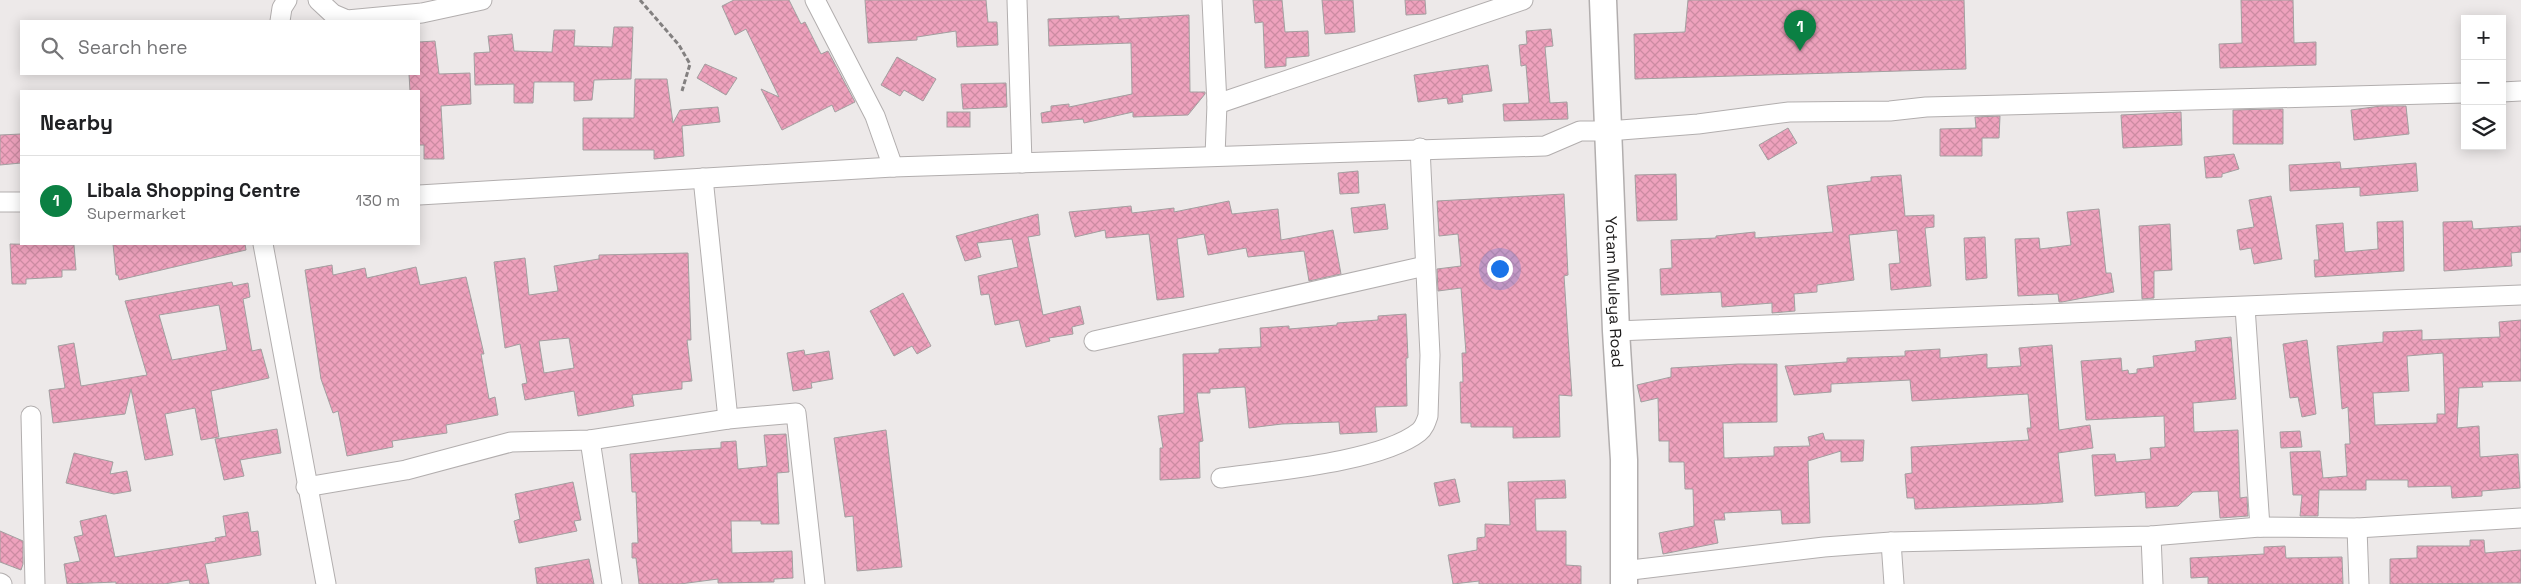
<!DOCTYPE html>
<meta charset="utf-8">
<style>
body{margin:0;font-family:"Space Grotesk",sans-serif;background:#f2f2f2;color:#202124}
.controls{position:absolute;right:15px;top:15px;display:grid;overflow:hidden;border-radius:0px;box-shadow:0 2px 12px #0003}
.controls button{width:45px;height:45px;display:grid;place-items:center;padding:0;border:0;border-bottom:1px solid #e0e0e0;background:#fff;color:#202124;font:25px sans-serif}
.you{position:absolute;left:1499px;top:268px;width:18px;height:18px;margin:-12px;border:4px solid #fff;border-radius:50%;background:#1a73e8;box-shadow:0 0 0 8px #1a73e833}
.badge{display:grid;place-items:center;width:32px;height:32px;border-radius:50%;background:#0b8043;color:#fff;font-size:16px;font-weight:700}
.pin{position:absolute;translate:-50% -41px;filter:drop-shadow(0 1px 2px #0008)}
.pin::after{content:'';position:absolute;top:26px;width:18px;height:15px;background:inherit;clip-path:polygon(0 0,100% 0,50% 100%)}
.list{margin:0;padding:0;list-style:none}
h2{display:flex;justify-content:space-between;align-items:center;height:65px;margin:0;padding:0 20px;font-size:21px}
h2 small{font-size:16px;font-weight:400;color:#757577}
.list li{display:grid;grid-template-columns:32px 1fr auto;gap:15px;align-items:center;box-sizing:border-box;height:90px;padding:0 20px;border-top:1px solid #e0e0e0}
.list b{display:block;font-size:19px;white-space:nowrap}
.list p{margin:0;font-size:16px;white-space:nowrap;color:#757577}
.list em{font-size:16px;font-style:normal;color:#757577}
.icon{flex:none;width:28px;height:28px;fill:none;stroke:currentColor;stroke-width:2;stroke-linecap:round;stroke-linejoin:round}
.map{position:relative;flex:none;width:2521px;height:584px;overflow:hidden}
.search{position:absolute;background:#fff;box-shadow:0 2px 12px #0003;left:20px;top:20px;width:400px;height:55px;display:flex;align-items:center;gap:12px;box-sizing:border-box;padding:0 18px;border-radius:0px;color:#757577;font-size:19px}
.panel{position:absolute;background:#fff;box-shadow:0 2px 12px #0003;left:20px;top:90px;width:400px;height:155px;border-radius:0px}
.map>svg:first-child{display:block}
</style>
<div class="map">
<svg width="2521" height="584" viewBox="0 0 2521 584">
<defs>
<pattern id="building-cross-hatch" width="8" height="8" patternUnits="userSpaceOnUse" patternTransform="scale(1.25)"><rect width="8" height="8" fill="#eea2bd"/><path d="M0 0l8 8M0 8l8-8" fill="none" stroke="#cc8ba2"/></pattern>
</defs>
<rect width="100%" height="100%" fill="#ede9e9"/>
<!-- building -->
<g fill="url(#building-cross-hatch)" stroke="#a39fa0" fill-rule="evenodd">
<path d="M734,0H789L801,24L805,22L821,54L828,51L855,102L835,112L832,105L782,130L761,89L779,97L746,29L735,35L722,6Z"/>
<path d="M865,0H986L988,22H997L998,45L957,47L956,31L917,37V40L868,43Z"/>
<path d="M1253,0H1282L1285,32L1308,31L1309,56L1286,58V66L1265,68L1263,22L1255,23Z"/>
<path d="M1322,0H1353L1355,32L1325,34Z"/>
<path d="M1405,0H1425L1426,14L1406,15Z"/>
<path d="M1688,0H1964L1966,69L1635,79L1634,34L1685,32Z"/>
<path d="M2241,0H2293L2294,43L2316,42V65L2220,68L2219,44L2242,43Z"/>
<path d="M1189,15L1190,92H1205V94L1188,115L1133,117V112L1084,123L1083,119L1042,123L1041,113L1051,111V106L1069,104V107L1132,94L1131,43L1049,46L1048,19L1119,16V19Z"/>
<path d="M614,27H633L631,79L594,80L592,100L574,101V82H534L533,103H514V84L475,85L474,53L490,52L488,36L512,34L514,51L552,52L554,30H575L574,46L612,47Z"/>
<path d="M1551,29L1553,46L1545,47L1550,103L1567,102L1568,119L1504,121L1503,104L1529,103L1526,65L1521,66L1519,45L1527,44L1526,31Z"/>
<path d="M435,41L439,74L470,73L471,104L441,106L444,159H424V145H419V91H410L409,74H419V42Z"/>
<path d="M897,57L936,79L923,101L904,90L900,96L881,85Z"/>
<path d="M705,64L737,78L726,95L697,78Z"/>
<path d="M1488,65L1492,91L1462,95L1463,102L1448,104L1447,98L1418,102L1414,75Z"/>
<path d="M635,79H667L673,123L680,110L718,107L720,122L682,126L684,156L654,159V150H583V118H634Z"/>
<path d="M1006,83L1007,107L963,109L961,84Z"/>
<path d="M2381,106H2406L2409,134L2354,140L2351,110Z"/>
<path d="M2274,109H2283V144H2233V110Z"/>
<rect x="947" y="112" width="23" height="15"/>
<path d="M2181,112L2182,145L2123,148L2121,115Z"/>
<path d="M2000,116L1999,138H1982V156H1940V129L1976,128L1975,117Z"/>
<path d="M1788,128L1797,143L1768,160L1759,145Z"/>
<path d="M21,134V163L0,165V135Z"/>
<path d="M2234,154L2239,169L2222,174V177L2206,178L2204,157Z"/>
<path d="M2340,162L2341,169L2416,163L2418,191L2360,196V187L2290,191L2289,165Z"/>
<path d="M1358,171L1359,193L1340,194L1338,173Z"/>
<path d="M1676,174L1677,220L1637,221L1635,175Z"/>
<path d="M1901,175L1905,216L1934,215V227L1925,228L1931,286L1891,290L1889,264L1900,263L1897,230L1849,235L1854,280L1817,285V292L1794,294L1795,311L1772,313V303L1722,307L1721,292L1661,295L1660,269L1672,268L1671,240L1716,238V236L1755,232V238L1833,232L1827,186L1871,181V177Z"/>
<path d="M1564,194L1568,275L1564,276L1572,396L1559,395L1560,437L1513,438V427H1471V423H1461L1460,382H1463L1462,353H1466L1461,288L1438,291L1437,269L1461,266L1458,234L1439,236L1437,201Z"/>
<path d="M2271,196L2282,259L2254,264L2251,248L2240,250L2237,230L2254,227L2249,200Z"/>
<path d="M1229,201L1232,214L1278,209L1281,240L1333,230L1341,274L1309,281L1304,251L1248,257L1246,248L1208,255L1204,234L1177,239L1184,297L1157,300L1149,234L1106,238L1105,230L1075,237L1069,212L1131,206L1132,213L1174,208V212Z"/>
<path d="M1385,204L1388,229L1354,233L1351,208Z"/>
<path d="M2099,209L2106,273H2111L2114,292L2062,302H2059L2058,294L2018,296L2015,239L2039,238L2040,249L2071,245L2067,212Z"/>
<path d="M1038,214L1040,235L1028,237L1043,315L1080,306L1084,324L1072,327L1073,334L1049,338L1050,341L1026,347L1019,320L995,325L989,294L981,295L978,276L1018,267L1012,239L977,243L981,257L965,261L956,236Z"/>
<path d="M2403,221L2404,271L2315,277L2314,260H2319L2316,225L2343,223L2345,252L2378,249L2377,222Z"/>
<path d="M2472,221L2473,229L2521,226V252L2511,253L2512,266L2444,271L2443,222Z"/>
<path d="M2170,224L2172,270L2154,271V298L2142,299L2139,226Z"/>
<path d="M1985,237L1987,278L1966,280L1964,238Z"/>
<path d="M10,244L74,245L76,270H62V277L26,279V284H12Z"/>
<path d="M113,244H245L246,250L119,280L118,275H116Z"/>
<path d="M688,253L691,340H687L692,381L682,382V389L632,395L634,406L578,416L574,391L525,400L522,384L527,383L520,344L505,348L494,262L525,258L529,295L558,291L554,266L599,259V255ZM569,338L574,368L544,373L539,341Z"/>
<path d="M332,265L333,275L365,268L367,278L416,267L420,285L466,277L484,354H481L489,399L495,397L498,415L446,425L447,433L392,441L393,447L347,456L338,411L333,413L321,379L305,270Z"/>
<path d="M232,282L233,286L248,283L250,297L243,299L252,351L261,349L269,378L211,391L219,437L201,440L195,408L165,414L173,455L145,460L131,389L125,414L53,423L49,390L65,388L58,346L74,343L81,386L147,375L125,301ZM219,305L227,350L172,360L159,315Z"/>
<path d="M903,293L931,346L917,354L912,346L894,356L870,311Z"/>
<path d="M1406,314L1408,358H1406L1407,406L1375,407L1377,432L1340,434L1339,422L1282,424L1249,428L1245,387L1210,389V393H1197L1203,441L1199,442L1200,478L1160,480V448H1163L1158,416L1184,413L1183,354L1219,353V349L1261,347L1260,328L1289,326V329L1337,325V323L1378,320V316Z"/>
<path d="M2521,320V381L2482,382L2483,387L2459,388L2457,428L2479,426L2480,457L2518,454L2520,488L2482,491V496L2452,498L2451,486L2408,487V480H2366V490H2319L2318,516H2300L2302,495H2293L2290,452L2320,451L2323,478L2347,476L2345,444H2350L2348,407L2342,409L2337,346L2383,342V332L2422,330V340L2500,337L2499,322ZM2443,353L2445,414H2437V423L2375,425L2373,393L2409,391L2407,356Z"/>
<path d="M2231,337L2236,399L2193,403L2194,432L2238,430L2240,498L2247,497L2248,516L2220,518L2218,491L2193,492L2178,506L2146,508L2145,492L2095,496L2092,455L2115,454L2116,462L2151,459L2150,448L2165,447L2164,416L2086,420L2081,361L2121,358L2122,371L2128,370L2129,374L2137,373V369L2154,367L2153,356L2196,351L2195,341Z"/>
<path d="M2307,340L2316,414L2302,417L2298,397L2290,398L2283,344Z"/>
<path d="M2052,345L2059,430L2090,425L2093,448L2058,453L2063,502L2037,504L1915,509L1914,498H1907L1905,474L1912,473L1911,447L2029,440L2027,428H2031L2028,394L1912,401L1910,380L1831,384V392L1794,395L1785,366L1847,362V358L1905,356V351L1940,349V358L1987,354V368L2021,366L2019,348Z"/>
<path d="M804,350L805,355L829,351L833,379L811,383L812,388L793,391L787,353Z"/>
<path d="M1738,364H1777V422L1723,423L1724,458L1774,456V447L1810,446L1808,437L1823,433L1825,440H1864L1863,461L1841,462V451L1808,461L1810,523L1782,524L1781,510L1724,513L1725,520H1714L1718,543L1663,554L1659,533L1694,526L1693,489H1685L1684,462H1669V441H1659L1658,398L1641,402L1637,385L1671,377V368Z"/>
<path d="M277,429L281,453L240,460L244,476L224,480L215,439Z"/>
<path d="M886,430L902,567L857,571L853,516L845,517L834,438Z"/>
<path d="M2300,431L2302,447L2281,448L2280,432Z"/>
<path d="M786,434L789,472L777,473L779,524H761V521H731L732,553L792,551L793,578L774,579V582L718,583V579L680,584H639L636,558H632V543H638L636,492H632L630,454L721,448V442L736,441L738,469L767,466L764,435Z"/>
<path d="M74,453L113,462L110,474L127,471L131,491L114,494L66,483Z"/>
<path d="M1455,479L1460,502L1439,506L1434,483Z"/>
<path d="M1565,480L1566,498L1535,499L1536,531H1566V565L1581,566V584H1479V581L1453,584L1448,555L1477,550V538L1485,537V524L1510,525L1508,482Z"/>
<path d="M573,482L581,520L574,521L577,531L519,543L514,521L520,519L515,494Z"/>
<path d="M248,512L251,532L258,531L261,555L205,564L209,584H190L189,580L164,584H116V582L67,584L64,564L80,561L74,537L83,535L80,521L106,515L115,557L216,541L215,538L226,536L223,516Z"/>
<path d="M0,531L23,541V564L21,570L0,562Z"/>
<path d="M2470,540H2484L2485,553L2521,550V583L2390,584V559L2417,558V546H2470Z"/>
<path d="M2285,546L2286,558L2342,557L2343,584H2208V577L2191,578L2190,558L2264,554V547Z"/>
<path d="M589,559L594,584H537L535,568Z"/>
</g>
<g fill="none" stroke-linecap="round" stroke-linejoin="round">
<defs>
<g id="street">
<path d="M318,0L333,14L347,20L422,13L482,0"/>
<path d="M815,0L875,116L893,167"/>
<path d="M1017,0L1022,163"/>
<path d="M1212,0L1217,104L1215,156"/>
<path d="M280,21L282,8L287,0"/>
<path d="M2502,92L2521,91"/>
<path d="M1217,104L1523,0"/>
<path d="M703,178L728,419"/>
<path d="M419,195L893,167L1545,146L1580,131H1608L1698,124L1789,112L1890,111L1926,107L2465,93"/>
<path d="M0,202H21"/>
<path d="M263,244L326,584"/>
<path d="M2245,307L2260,527"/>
<path d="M1616,331L2521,295"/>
<path d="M1094,341L1425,266"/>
<path d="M31,416L35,584"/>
<path d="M590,440L612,584"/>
<path d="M1221,478C1271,471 1381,462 1419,432C1424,428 1426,422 1428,416L1430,355L1420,148"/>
<path d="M306,487L406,470L511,442L590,440L728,419L796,413L815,584"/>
<path d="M2357,528L2359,584"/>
<path d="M2151,536L2153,584"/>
<path d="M1891,542L1894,584"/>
<path d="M1623,571L1824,547L1891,542L2151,536L2260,527L2357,528L2521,518"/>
<path d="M0,583L2,584"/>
</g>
<g id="secondary">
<path id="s1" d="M1603,0L1616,331L1624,460V584"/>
</g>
</defs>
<!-- street casing -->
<use href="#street" stroke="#b2aeae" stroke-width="21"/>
<!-- secondary casing -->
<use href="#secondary" stroke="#b2aeae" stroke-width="29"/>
<!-- path -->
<path stroke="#838080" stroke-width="3" stroke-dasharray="5 2.5" stroke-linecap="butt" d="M640,0L679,45L690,64L682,91"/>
<!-- street -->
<use href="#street" stroke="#fff" stroke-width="19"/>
<!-- secondary -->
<use href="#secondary" stroke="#fff" stroke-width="26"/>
</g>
<g text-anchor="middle" stroke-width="4.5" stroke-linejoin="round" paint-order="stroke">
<!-- street labels -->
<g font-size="16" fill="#1c1a1a" stroke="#ede9e9">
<text dy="6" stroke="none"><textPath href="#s1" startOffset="292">Yotam Muleya Road</textPath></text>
</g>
</g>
</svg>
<div class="controls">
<button>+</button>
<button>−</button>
<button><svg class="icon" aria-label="layers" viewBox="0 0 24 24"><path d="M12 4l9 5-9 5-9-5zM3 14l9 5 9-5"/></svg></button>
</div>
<div class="you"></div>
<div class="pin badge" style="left:1800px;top:51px">1</div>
<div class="search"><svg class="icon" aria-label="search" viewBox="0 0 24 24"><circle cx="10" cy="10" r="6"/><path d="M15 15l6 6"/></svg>Search here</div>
<section class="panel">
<h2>Nearby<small></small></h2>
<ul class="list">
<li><span class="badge">1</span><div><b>Libala Shopping Centre</b><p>Supermarket</p></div><em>130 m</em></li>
</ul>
</section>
</div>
